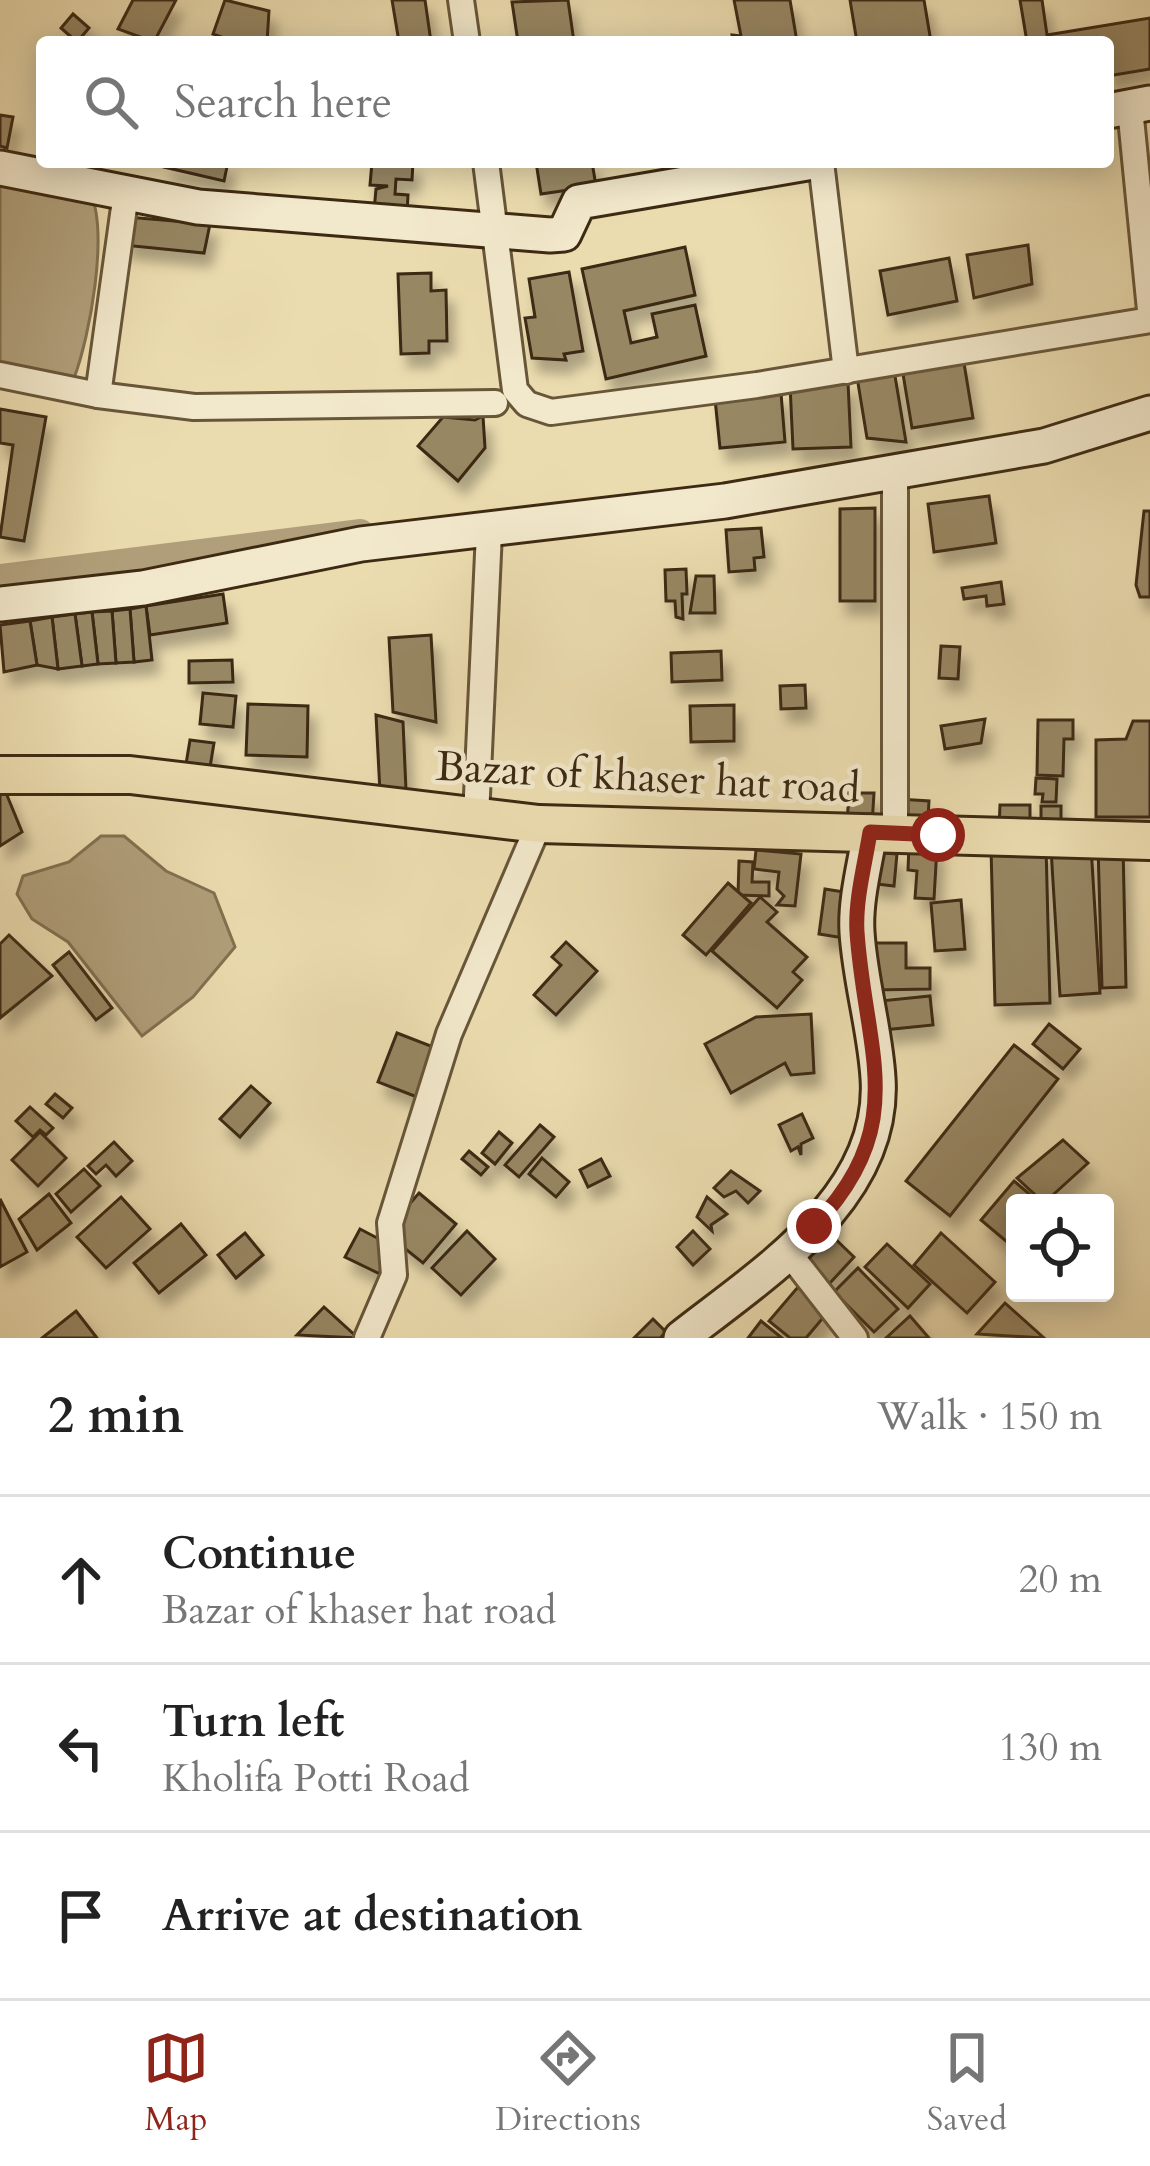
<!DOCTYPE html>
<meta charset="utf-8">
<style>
body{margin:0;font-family:Cardo,serif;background:#f2f2f2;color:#222}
.controls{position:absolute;right:36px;bottom:36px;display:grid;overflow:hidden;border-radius:12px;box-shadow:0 6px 30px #0003}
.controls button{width:108px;height:108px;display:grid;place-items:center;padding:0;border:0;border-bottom:3px solid #e0e0e0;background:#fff;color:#222;font:60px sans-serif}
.stop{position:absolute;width:36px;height:36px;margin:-27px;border:9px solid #8f2418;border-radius:50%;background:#fff}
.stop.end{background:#8f2418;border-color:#fff;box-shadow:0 3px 12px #0008}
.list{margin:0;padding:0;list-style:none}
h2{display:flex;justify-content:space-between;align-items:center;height:156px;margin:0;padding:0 48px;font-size:51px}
h2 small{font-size:39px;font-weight:400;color:#767676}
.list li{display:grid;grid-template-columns:78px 1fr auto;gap:36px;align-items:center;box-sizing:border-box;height:168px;padding:0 48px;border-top:3px solid #e0e0e0}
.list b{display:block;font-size:45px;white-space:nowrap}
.list p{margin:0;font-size:39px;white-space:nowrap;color:#767676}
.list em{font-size:39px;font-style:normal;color:#767676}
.icon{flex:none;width:66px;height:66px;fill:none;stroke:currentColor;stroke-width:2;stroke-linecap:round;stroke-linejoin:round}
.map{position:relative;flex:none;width:1150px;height:1338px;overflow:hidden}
.search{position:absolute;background:#fff;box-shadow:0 6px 30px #0003;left:36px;right:36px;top:36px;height:132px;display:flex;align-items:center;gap:30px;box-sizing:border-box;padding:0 42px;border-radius:12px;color:#767676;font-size:45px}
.sheet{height:660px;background:#fff}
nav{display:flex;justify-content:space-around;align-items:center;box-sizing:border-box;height:168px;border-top:3px solid #e0e0e0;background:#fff;font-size:33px;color:#767676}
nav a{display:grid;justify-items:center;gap:6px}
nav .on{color:#8f2418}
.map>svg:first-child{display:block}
</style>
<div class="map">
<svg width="1150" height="1338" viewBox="0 0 1150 1338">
<defs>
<filter id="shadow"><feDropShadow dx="7" dy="13" stdDeviation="6" flood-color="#0004"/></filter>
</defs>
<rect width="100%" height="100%" fill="#ebdcaf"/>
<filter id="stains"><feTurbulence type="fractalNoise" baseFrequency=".00167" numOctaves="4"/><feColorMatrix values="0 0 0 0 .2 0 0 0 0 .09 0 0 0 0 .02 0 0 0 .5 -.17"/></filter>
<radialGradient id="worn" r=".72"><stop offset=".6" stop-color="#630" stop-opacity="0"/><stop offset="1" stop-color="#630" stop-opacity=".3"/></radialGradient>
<!-- water -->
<g fill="#b09f7a" stroke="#827050" stroke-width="3">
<path d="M0,180L48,196L90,192C109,232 90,336 74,378L0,367Z"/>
<path d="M101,836H124L166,871L214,893L235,947L193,997L142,1036L68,942L32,919L17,894L23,876L69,862Z"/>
</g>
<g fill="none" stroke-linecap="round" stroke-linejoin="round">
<!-- canal -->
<path stroke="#b09f7a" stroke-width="24" d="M0,576L361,531"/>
</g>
<!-- building -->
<g fill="#978764" stroke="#3d2a12" stroke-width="3" filter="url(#shadow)">
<path d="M133,0H176L154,42L118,29Z"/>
<path d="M225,0L269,11L267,42H235L213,34Z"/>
<path d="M392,0H425L431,42H399Z"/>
<path d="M568,0L574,42H518L512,2Z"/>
<path d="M734,0H790L797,42H733L732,35L741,36Z"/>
<path d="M850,0H924L931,42H857Z"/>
<path d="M1020,0H1042L1047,35L1150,18V69L1108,76V42H1027Z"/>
<path d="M73,14L89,28L77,42L61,28Z"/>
<path d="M0,115L13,117L7,148L0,146Z"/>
<path d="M165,162H228L224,181L164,167Z"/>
<path d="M372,162H413L412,180L396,179L395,194L408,195L407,213L374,211L376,189L388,186L370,185Z"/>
<path d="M536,162H592L596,186L541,194Z"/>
<path d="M127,217L210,224L204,253L123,245Z"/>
<path d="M1028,245L1032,284L974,298L967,255Z"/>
<path d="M685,247L695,295L624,311L631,343L657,337L652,314L695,305L706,356L606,379L582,269Z"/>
<path d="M949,258L957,301L888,315L880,271Z"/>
<path d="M569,272L583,351L564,354L566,360L532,358L525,318L535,317L529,279Z"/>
<path d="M431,273V291L446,290L447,341H429V353L401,354L398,274Z"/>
<path d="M963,357L973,418L912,428L902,368Z"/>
<path d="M894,370L906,442L867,438L857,377Z"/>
<path d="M848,382L851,447L793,449L790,385Z"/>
<path d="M781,393L785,442L720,448L715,399Z"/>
<path d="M0,409L46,417L24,541L0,537L13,445L0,443Z"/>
<path d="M483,416L485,448L458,481L418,446L443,417L475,420Z"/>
<path d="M989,496L996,543L934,552L928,504Z"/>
<path d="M875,508V601H840V509Z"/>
<path d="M1144,511H1150V597H1140L1136,585Z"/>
<path d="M761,528L764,557L754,558L755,570L729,572L726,530Z"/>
<path d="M686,569L687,594H682L683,619L676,617L675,601H666L665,570Z"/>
<path d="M696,576H714L715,613H690Z"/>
<path d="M1001,582L1004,604L987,606L986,596L964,599L962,588Z"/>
<path d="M223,594L227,623L150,635L146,606Z"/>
<path d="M146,606L152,660L134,662L130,609Z"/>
<path d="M130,609L134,662L116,663L112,611Z"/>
<path d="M112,611L116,663L98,664L92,612Z"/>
<path d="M92,612L98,664L82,666L75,614Z"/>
<path d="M75,614L82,666L58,669L52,617Z"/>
<path d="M52,617L58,669L37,665L30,621Z"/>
<path d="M30,621L37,665L4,672L0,625Z"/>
<path d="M431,635L436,722L393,712L389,638Z"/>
<path d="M941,646L960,647L958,679L939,678Z"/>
<path d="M721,651L722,680L672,682L671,653Z"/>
<path d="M232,660L233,682L189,683V661Z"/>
<path d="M805,685L806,708L781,709L780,686Z"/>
<path d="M203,693L236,696L233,727L200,724Z"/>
<path d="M248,704L308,706L307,757L246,755Z"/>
<path d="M734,705V741L691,742L690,706Z"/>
<path d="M376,715L403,722L406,790L380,792Z"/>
<path d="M985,719L981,743L945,749L941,726Z"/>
<path d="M1038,720H1073V739H1064L1063,776L1037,775Z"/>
<path d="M1133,721H1150V817H1096V740L1126,739Z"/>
<path d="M190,740L214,743L210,767L186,764Z"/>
<path d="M1036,778L1057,779L1056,802H1042L1043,794H1035Z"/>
<path d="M4,788L22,832L0,846V790Z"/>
<path d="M849,793H874L872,825L847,823Z"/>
<path d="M898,799L929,801L928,818L897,830Z"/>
<path d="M1000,805H1030V830L999,829Z"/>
<rect x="1041" y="806" width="20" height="22"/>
<path d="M909,845L937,847L934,899L915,898L917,871L908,870Z"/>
<path d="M1123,845L1126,987L1102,988L1098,846Z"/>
<path d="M1046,846L1050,1003L995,1005L991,848Z"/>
<path d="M1091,846L1100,993L1060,996L1051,849Z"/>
<path d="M756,850L801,854L795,906L777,905L784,896L777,889L779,872L754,869Z"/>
<path d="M871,852L897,854L894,886L868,883Z"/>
<path d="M739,861L753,862L752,882H769V896L738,895Z"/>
<path d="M728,883L751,903L706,955L683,935Z"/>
<path d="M825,889L850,893L844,938L819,934Z"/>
<path d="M760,897L777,912L767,922L807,957L793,972L802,980L777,1008L712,951Z"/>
<path d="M961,900L965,949L935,951L931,903Z"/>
<path d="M9,935L52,976L0,1018V944Z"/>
<path d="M566,942L597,971L556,1015L534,995L561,965L552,957Z"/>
<path d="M861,943H906V968H930V989L874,990Z"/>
<path d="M69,952L112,1008L96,1020L53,965Z"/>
<path d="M930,996L933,1025L883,1030L880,1001Z"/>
<path d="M811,1014L814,1073L791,1075L785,1063L731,1093L705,1044L756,1017Z"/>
<path d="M1049,1024L1080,1049L1063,1069L1033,1044Z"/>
<path d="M397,1033L436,1048L417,1097L378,1082Z"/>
<path d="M1014,1045L1058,1079L950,1216L906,1181Z"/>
<path d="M251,1086L270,1103L240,1137L220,1119Z"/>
<path d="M55,1094L72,1108L63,1118L46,1104Z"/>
<path d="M30,1107L53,1128L46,1135L40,1130L33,1137L16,1121Z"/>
<path d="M802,1114L813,1138L801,1144V1155L798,1147L791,1151L779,1125Z"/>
<path d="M540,1125L554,1137L519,1177L505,1165Z"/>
<path d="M40,1132L66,1158L38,1186L12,1160Z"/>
<path d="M499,1132L512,1143L495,1164L482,1153Z"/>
<path d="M1063,1140L1088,1163L1044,1203L1017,1178Z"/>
<path d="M114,1142L132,1161L116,1176L106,1165L96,1174L88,1166Z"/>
<path d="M469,1151L488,1167L481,1175L462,1159Z"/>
<path d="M542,1158L569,1182L556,1197L529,1174Z"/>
<path d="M601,1159L610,1176L588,1187L580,1170Z"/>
<path d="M84,1169L100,1186L71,1212L56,1194Z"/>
<path d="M731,1171L760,1191L748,1203L736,1191L724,1197L714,1188Z"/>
<path d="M1014,1181L1040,1203H1015L1013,1247L981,1220Z"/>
<path d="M419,1193L456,1224L423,1263L398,1243L400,1215Z"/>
<path d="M49,1194L71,1223L37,1250L19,1219Z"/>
<path d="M121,1197L150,1229L106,1268L77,1237Z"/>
<path d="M707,1197L727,1214L711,1225L712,1231L697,1217Z"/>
<path d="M0,1199L27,1252L0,1267Z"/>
<path d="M181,1224L206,1255L159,1293L134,1263Z"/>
<path d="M360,1229L383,1241L380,1274L345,1257Z"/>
<path d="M826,1230L854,1257L829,1284L801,1256Z"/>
<path d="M467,1231L495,1259L461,1295L432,1268Z"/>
<path d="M693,1231L710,1249L693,1265L677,1247Z"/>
<path d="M245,1233L263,1255L236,1278L218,1255Z"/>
<path d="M941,1233L995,1282L967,1313L914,1265Z"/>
<path d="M887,1244L930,1284L908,1308L865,1267Z"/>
<path d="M858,1268L898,1309L874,1332L834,1292Z"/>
<path d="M798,1287L828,1312L806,1338H790L769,1321Z"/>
<path d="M1005,1303L1044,1338L977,1334Z"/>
<path d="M324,1307L358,1338L297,1335Z"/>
<path d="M76,1311L97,1338H42Z"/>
<path d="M910,1316L929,1338H886Z"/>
<path d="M653,1319L666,1332L660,1338H634Z"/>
<path d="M761,1321L782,1338H748Z"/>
</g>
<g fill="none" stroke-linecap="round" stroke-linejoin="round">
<defs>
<g id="street">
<path d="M461,0L467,42"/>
<path d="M1130,108L1150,310"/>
<path d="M486,162L515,390L527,404L551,412L757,385L1150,320"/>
<path d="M821,162L846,371"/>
<path d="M0,375L98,395L126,193"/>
<path d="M98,395L194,407L495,403"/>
<path d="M476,817L489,532"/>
<path d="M895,834V469"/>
<path d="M788,1252L855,1338"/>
<path d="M367,1338L394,1275L390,1223L449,1034L539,824"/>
</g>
<g id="secondary">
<path d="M1108,111L1150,103"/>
<path d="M0,168L198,207L550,235L564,234L579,202L813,162"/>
<path d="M0,604L143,588L361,544L725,501L1044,446L1150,413"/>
<path d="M681,1338C762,1274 886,1198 878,1078C875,1029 860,981 857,932C855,900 865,864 870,832"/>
</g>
<path id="primary" d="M0,775H130L539,824L1150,841"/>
</defs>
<!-- street casing -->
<use href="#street" stroke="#685639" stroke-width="30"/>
<!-- secondary casing -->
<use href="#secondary" stroke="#3d2a12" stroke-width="39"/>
<!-- primary casing -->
<use href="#primary" stroke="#3d2a12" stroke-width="42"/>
<!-- street -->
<use href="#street" stroke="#f2e8cb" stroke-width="24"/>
<!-- secondary -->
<use href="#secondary" stroke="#f2e8cb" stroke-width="33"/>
<!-- primary -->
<use href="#primary" stroke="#ebdcaf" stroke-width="36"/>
</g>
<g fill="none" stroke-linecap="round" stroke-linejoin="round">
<!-- route -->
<path stroke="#8f2418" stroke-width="15" d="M814,1226C912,1124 865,1052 857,932C855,900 865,864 870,832L938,835"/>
</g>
<g text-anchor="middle" stroke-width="9" stroke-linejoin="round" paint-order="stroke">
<!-- street labels -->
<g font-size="42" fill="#3d2a12" stroke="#f2e8cb">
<text transform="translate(648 776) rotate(3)" y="15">Bazar of khaser hat road</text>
</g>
</g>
<rect width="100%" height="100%" filter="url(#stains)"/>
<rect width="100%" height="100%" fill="url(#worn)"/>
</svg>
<div class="controls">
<button><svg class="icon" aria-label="locate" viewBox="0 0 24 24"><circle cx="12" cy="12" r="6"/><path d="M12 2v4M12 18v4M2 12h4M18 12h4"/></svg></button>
</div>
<div class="stop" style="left:938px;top:835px"></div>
<div class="stop end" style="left:814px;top:1226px"></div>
<div class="search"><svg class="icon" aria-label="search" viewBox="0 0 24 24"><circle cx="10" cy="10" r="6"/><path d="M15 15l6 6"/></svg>Search here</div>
</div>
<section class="sheet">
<h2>2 min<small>Walk · 150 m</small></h2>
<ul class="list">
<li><svg class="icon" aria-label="ahead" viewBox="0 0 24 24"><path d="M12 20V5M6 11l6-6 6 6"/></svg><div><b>Continue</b><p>Bazar of khaser hat road</p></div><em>20 m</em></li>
<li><svg class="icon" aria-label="left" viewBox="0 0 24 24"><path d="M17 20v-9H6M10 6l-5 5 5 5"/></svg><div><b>Turn left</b><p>Kholifa Potti Road</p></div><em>130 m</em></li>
<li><svg class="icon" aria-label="arrive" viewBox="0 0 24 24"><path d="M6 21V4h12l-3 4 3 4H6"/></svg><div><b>Arrive at destination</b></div></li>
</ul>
</section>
<nav>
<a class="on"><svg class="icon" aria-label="map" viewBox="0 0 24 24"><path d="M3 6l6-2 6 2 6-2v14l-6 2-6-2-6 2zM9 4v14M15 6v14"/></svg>Map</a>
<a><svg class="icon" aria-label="directions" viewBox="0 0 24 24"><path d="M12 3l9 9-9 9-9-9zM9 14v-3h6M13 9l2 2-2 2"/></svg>Directions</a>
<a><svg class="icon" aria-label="saved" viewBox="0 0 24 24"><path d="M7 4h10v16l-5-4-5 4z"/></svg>Saved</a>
</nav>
